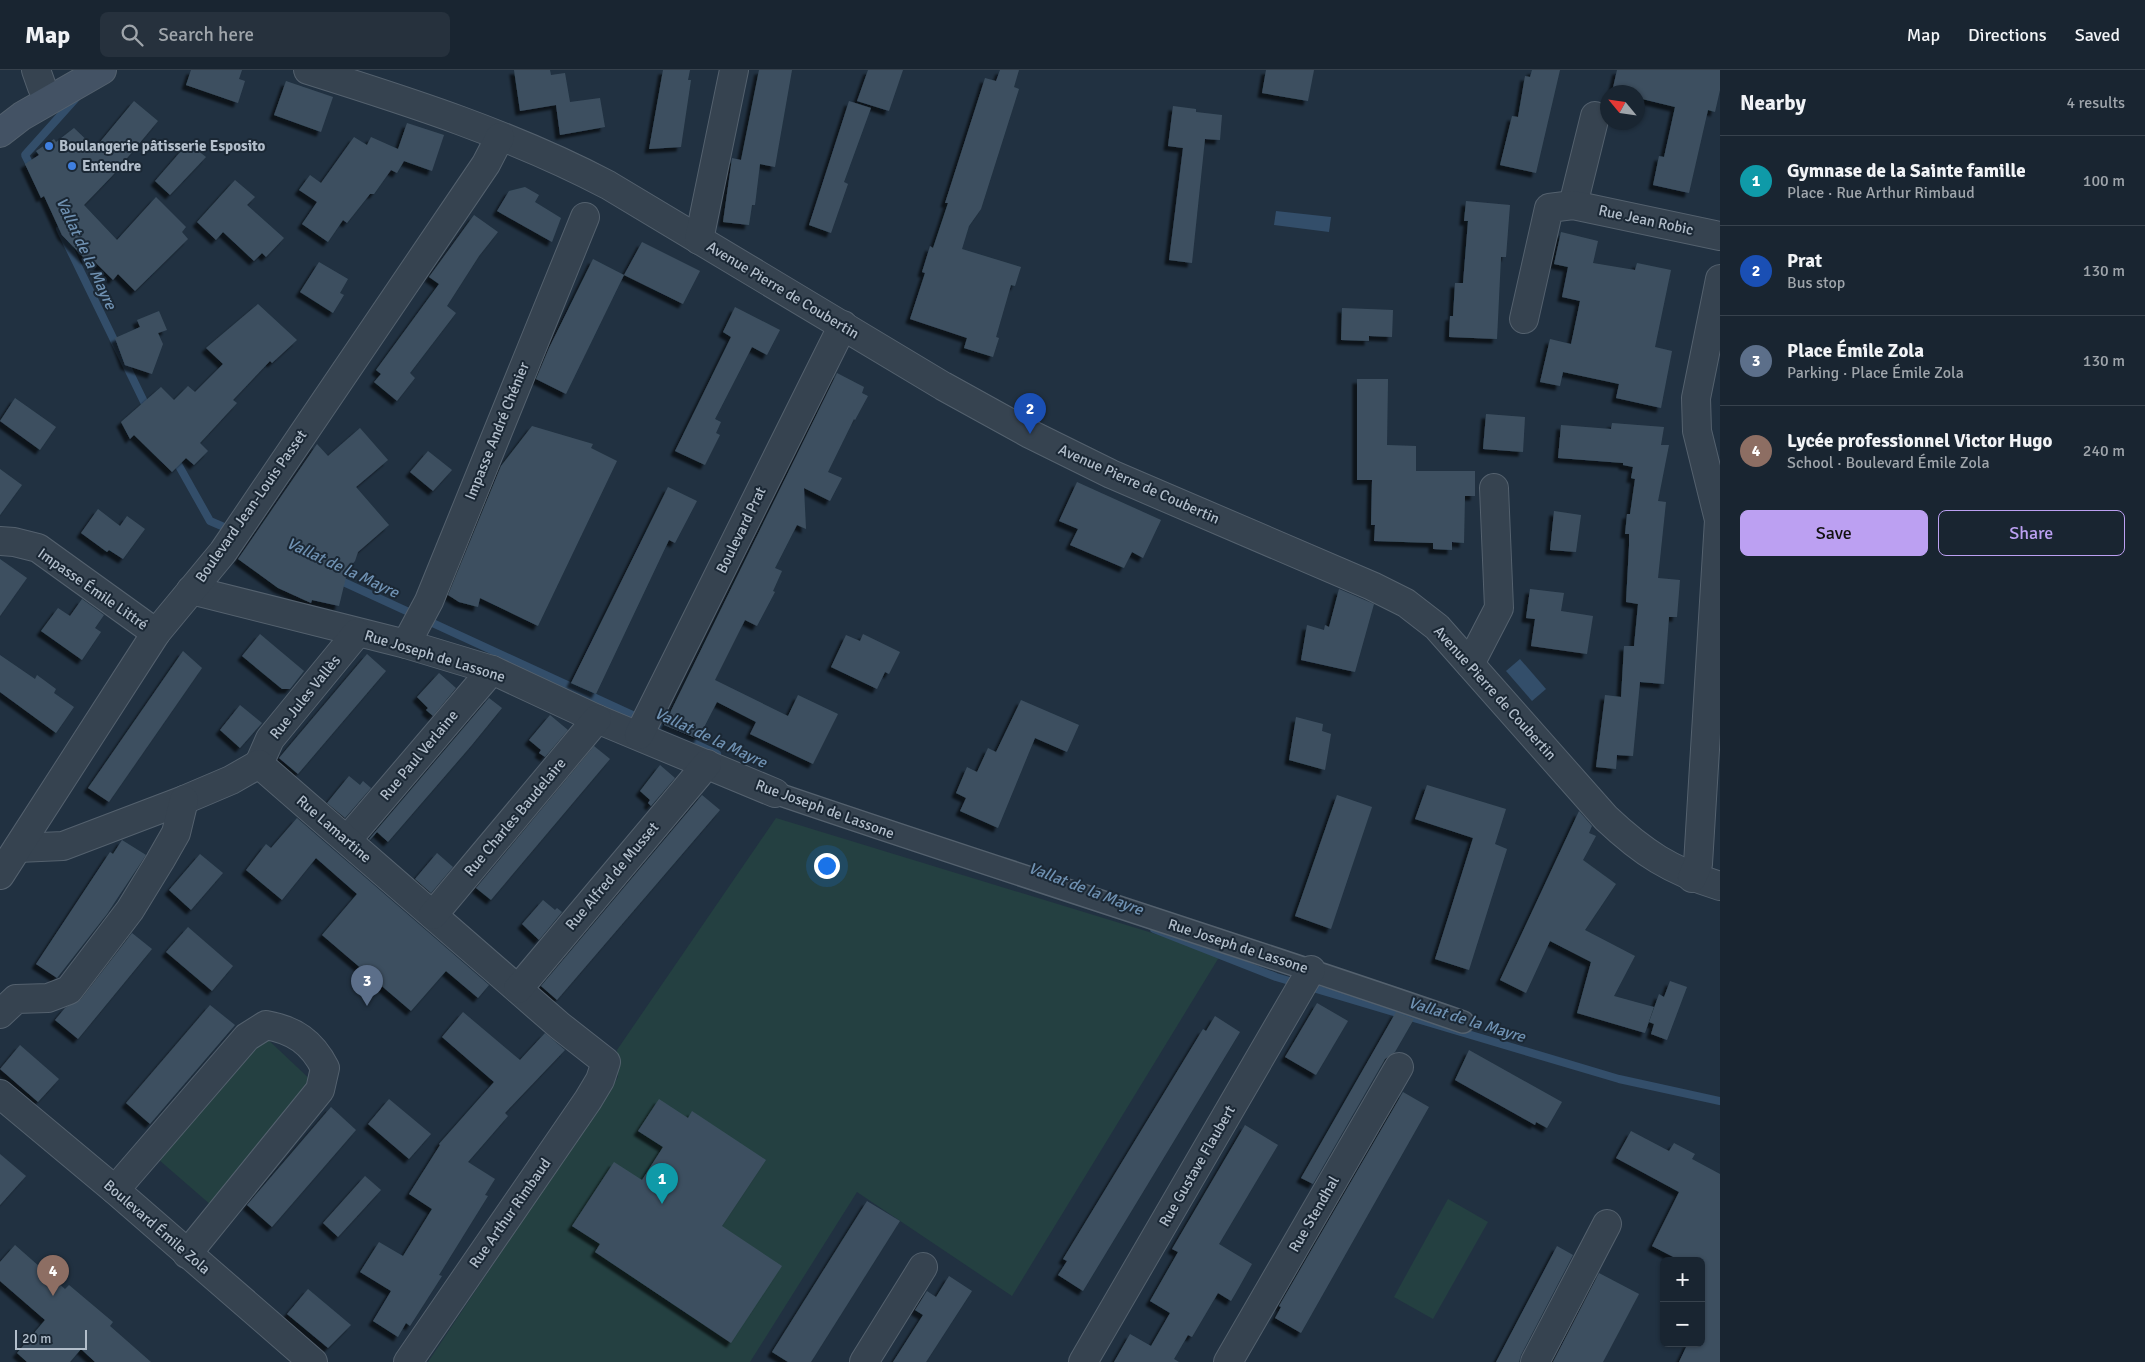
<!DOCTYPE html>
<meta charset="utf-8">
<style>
body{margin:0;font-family:Signika,sans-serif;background:#26313d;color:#f1f3f6}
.controls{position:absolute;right:15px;bottom:15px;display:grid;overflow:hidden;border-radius:8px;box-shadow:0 1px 4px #0004}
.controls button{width:45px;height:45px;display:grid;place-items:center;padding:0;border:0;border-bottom:1px solid #37424d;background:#192531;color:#f1f3f6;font:25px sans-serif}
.compass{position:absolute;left:1600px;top:15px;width:45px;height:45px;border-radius:50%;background:#192531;box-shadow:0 1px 4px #0004;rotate:299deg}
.scale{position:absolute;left:15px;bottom:12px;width:72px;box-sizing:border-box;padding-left:5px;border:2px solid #b2becb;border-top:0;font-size:14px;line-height:18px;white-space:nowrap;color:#b2becb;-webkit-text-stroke:4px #1b2835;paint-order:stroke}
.you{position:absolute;left:826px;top:795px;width:18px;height:18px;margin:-12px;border:4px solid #fff;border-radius:50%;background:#1a73e8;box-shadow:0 0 0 8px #1a73e833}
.badge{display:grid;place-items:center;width:32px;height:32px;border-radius:50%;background:#bca0f2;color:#fff;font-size:16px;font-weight:700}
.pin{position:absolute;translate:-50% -41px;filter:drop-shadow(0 1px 2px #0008)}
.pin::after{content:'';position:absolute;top:26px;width:18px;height:15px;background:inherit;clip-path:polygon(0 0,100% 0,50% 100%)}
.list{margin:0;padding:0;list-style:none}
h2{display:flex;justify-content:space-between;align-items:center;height:65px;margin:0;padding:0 20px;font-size:21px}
h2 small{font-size:16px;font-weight:400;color:#9fa5ab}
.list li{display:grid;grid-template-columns:32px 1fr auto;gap:15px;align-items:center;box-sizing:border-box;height:90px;padding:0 20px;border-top:1px solid #37424d}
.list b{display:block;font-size:19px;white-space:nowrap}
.list p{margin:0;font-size:16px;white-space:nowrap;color:#9fa5ab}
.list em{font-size:16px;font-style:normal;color:#9fa5ab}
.actions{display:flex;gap:10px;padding:15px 20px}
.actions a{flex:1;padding:11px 0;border:1px solid #bca0f2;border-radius:8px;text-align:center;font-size:18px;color:#bca0f2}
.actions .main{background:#bca0f2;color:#111}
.icon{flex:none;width:28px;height:28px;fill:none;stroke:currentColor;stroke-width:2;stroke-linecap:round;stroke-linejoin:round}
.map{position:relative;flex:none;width:1720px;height:1292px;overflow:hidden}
header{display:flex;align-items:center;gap:30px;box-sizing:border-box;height:70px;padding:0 25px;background:#192531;border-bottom:1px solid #37424d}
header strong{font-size:24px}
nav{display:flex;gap:28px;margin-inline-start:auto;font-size:18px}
.search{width:350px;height:45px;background:#26313d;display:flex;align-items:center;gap:12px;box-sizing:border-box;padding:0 18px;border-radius:8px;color:#9fa5ab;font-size:19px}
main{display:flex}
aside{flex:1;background:#192531}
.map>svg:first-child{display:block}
</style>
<header>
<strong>Map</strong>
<div class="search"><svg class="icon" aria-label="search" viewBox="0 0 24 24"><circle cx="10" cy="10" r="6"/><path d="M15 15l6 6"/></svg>Search here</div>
<nav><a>Map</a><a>Directions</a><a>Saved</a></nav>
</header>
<main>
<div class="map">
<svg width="1720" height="1292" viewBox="0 0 1720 1292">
<defs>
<filter id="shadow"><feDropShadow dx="-4.5" dy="4.5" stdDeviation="1" flood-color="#0009"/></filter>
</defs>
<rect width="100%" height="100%" fill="#213141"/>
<!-- green -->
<g fill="#244041">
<path d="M776,748L1221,884L1012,1226L857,1122L750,1292H428L618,1007L617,980Z"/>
<path d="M263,965L315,1014L211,1135L158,1089Z"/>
<path d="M1448,1129L1488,1152L1433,1249L1394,1227Z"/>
</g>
<!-- water -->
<g fill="#334e6a">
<path d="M1276,141L1331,147L1329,162L1274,155Z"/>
<path d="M1520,589L1546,619L1532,631L1506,601Z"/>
</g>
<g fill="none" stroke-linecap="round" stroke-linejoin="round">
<!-- stream -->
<g stroke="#334e6a" stroke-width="8">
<path d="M33,101L25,85L77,27"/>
<path d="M60,159L148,340"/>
<path d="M174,387L210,451L231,460"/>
<path d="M337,509L717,684"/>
<path d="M1154,859L1276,907L1619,1009L1720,1031"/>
</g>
</g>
<!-- building -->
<g fill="#3d5060" filter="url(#shadow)">
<path d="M191,0H242L239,9L245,11L238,33L186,15Z"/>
<path d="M514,0H550L551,5L565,3L570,32L600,28L605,57L560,65L556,35L520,41Z"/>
<path d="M663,0H690L688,10H691L681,77L649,79Z"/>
<path d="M759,0H792L775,97L760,94L755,135H752L749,155L723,152L732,88L741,90Z"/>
<path d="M868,0H903L889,41L857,31Z"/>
<path d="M1000,0H1019L1014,17L1019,19L981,139L969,156L962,179L1021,197L1015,216L1011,215L996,267L999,268L993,287L964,278L967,268L910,249L925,203L922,202L930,176L933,178L948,133H945L985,8L996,11Z"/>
<path d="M1266,0H1314L1308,31L1262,23Z"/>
<path d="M1532,0H1560L1536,103L1500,95L1512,46L1518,47L1525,6L1530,7Z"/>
<path d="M1617,0H1720V20L1715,42L1708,40L1689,123L1653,115L1659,86L1664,87L1675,37L1638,28V22H1612Z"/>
<path d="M286,11L333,27L321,62L274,45Z"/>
<path d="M134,31L158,51L113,105L84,135L117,170L156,127L186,157L182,162L188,169L135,221L118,204L113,210L90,187L86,190L62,165L44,126L41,128L25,94L39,85L36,81L54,69L56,72L74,58L95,78Z"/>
<path d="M849,31L871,38L844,112L848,114L831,163L809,155Z"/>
<path d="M1173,36L1196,39V42L1222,45L1220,70L1205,69L1192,193L1169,190L1183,78L1168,76Z"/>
<path d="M407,53L444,65L432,101L404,91L397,103L391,100L374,124H370L347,153L343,150L328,172L302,154L317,132L299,120L310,105L321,113L354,67L367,75L371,67L398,79Z"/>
<path d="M188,73L206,87L170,125L155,111Z"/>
<path d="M235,110L255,127L247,135L284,168L266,187L262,183L254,191L223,162L216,170L197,152Z"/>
<path d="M525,117L539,125L535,132L561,148L552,172L497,141L509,121Z"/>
<path d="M1466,131L1510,135L1506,187H1501L1497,269L1449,267L1450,246H1453L1455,213H1463L1468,151H1464Z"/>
<path d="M474,145L498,162L479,186L447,236L456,243L410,303L415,308L397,331L374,312L381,304L376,300L439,214L429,207Z"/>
<path d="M1561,162L1598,171L1593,193L1635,200L1637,193L1671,200L1655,277L1672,281L1661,338L1616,328L1619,314L1563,302L1560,316L1540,312L1550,269L1571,274L1580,231L1562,227L1568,197L1554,194Z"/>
<path d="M642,172L700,201L683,234L624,205Z"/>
<path d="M593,189L624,205L566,324L536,309L549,278Z"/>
<path d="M319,192L348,209L340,223L344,225L333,243L300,222Z"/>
<path d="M258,234L297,270L272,293L270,291L233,330L237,333L200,373L208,381L194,395L186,388L172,402L134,365L130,369L121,352L161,317L174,330L188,316L195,322L223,294L206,278Z"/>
<path d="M735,237L780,260L767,285L752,277L715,349L721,352L716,363L720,365L705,395L675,381L731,267L723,262Z"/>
<path d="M1342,238L1393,240L1392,267L1369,266V271L1341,270Z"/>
<path d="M159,241L167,260L158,263L163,274L152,304L125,295L115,268L140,257L137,250Z"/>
<path d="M837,303L864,317L862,323L868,326L855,350L854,349L828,402L842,408L830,431L804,418L806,459L797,455L775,498L782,501L773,521L775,522L757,556L745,550L715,610L788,646L798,625L838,644L813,694L750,664L756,652L717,632L698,669L664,655Z"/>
<path d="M1357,309H1388L1387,375L1416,376V401H1475V426H1465L1464,473L1452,472V480L1433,479V473L1374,471L1375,455H1371L1372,410H1357Z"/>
<path d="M15,328L56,357L40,380L0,351Z"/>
<path d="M1486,344L1525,347L1523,382L1483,379Z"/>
<path d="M1612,353L1664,357L1661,375H1669L1658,431L1666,432L1658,508L1680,510L1677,547H1669L1664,614L1640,612L1633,686L1617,685L1616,699L1596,697L1605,625L1621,627L1624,576H1634L1638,534L1626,532L1629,476V464H1625L1627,444H1630L1635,409L1631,408L1633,397L1623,395V393L1558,388L1561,355L1611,359Z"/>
<path d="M532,356L593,374L591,378L617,391L538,556L480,528L478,537L459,532L448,525L501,396Z"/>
<path d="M360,358L388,390L356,417L389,455L358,482L355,491L348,499L339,536L312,530L311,533L278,518L238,489L317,374L328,386Z"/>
<path d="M428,381L452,400L433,421L410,402Z"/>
<path d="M0,399L22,415L0,445Z"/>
<path d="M1077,412L1161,450L1143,488L1132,482L1124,498L1070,475L1078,459L1059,451Z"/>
<path d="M668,417L697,431L675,473L669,470L596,624L571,613Z"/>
<path d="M98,439L120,456L127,446L145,459L123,489L109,480L107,482L81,463Z"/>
<path d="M1554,441L1581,445L1576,482L1550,480Z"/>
<path d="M0,489L27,508L0,546Z"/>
<path d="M1339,519L1374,534L1355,602L1301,590L1307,555L1324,560L1325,555L1329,557Z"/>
<path d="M1530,519L1564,523L1561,541L1593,546L1587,584L1531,576L1535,549L1526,548Z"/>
<path d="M82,529L104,545L95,558L101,562L82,590L41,561L58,538L70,546Z"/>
<path d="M260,564L304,601L290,619H282L242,586Z"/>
<path d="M863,564L900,582L889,604L885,602L877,619L831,597L846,565L860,571Z"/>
<path d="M183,581L202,598L109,732L88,718Z"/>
<path d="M367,584L386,601L298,704L279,688Z"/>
<path d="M0,585L35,609L37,605L56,619L54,623L74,637L56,663L0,622Z"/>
<path d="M439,603L456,618L433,646L426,640L428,638L417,627Z"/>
<path d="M489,628L502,638L471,676L388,772L377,762L370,770L369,769Z"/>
<path d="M1021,630L1079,655L1067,682L1035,668L998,758L960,741L966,728L956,723L967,697L977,702L988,678L996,682Z"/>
<path d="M240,635L262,653L240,678L220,660Z"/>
<path d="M550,645L568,660L545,687L539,683L541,680L529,670Z"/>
<path d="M1296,647L1323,654L1322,661L1331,664L1325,700L1289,690Z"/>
<path d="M594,676L610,689L491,830L476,818Z"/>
<path d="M660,695L675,708L651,736L648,733L650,730L640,721Z"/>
<path d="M349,706L360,715L363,711L371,718L345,748L327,733Z"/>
<path d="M1427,715L1506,739L1495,774L1507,779L1469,900L1435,889L1473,768L1415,749Z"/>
<path d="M702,725L720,740L557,930L541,916Z"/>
<path d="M1337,725L1372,737L1331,859L1295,846Z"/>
<path d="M1579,741L1592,756L1589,763L1596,766L1583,790L1616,814L1585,860L1635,886L1614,926L1654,937L1645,963L1577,943L1591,892L1550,871L1526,923L1500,910Z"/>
<path d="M297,748L489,915L478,928L446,901L411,941L322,865L357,824L316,788L282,830L246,800L266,774L271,778Z"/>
<path d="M122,770L146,785L107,844L57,908L36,894L110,782L113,784Z"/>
<path d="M437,783L453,797L431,823L415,809Z"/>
<path d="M200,784L223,803L191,840L169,820Z"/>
<path d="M543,830L555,840L557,838L562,842L539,870L522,854Z"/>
<path d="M188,857L233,896L212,921L166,882Z"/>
<path d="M132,863L152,879L78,969L55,950L65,938L81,929Z"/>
<path d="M1670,911L1687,917L1667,970L1651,964L1654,954L1649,952L1659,924L1664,927Z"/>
<path d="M1317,933L1348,951L1316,1005L1285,987Z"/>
<path d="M210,935L235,955L150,1054L126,1033Z"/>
<path d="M463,942L520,990L545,963L565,980L505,1043L508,1046L468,1092L495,1109L485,1125L488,1126L439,1205L442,1206L410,1256L406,1253L398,1267L373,1251L391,1221L360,1202L379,1172L403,1186L432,1139L409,1124L440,1075L439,1074L494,1012L442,967Z"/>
<path d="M1396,942L1414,949L1395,982L1385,989L1313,1114L1301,1108Z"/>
<path d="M1215,946L1240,962L1083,1221L1058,1205L1067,1191L1063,1189L1203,959L1206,961Z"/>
<path d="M20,975L59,1009L38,1032L0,999Z"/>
<path d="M1469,980L1562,1032L1547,1058L1536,1052L1535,1055L1455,1010Z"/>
<path d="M1403,1022L1429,1037L1301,1263L1275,1248L1281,1237L1279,1236Z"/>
<path d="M389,1029L431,1064L409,1089L368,1054Z"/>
<path d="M659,1029L688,1048L692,1041L766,1090L722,1156L782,1196L731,1273L595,1182L600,1174L572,1156L614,1092L642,1110L663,1077L638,1061Z"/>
<path d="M331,1037L356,1060L272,1157L247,1135Z"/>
<path d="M1245,1055L1278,1075L1219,1174L1252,1194L1238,1219L1231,1231L1218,1223L1192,1267L1188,1265L1174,1289L1179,1292H1114L1130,1264L1151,1276L1170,1243L1150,1231L1178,1182L1172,1179Z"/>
<path d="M1631,1061L1669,1081L1674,1073L1695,1084L1692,1089L1720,1104V1292H1679L1688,1273H1701V1248L1704,1243L1701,1241V1191H1681L1652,1176L1679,1122L1616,1088Z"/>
<path d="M0,1084L26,1106L0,1135Z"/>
<path d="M365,1106L381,1120L338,1167L323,1153Z"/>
<path d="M867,1131L900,1151L811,1292H788L772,1282Z"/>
<path d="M15,1175L65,1219L69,1215L113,1252L110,1256L151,1292H95L81,1279L70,1292H27L17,1283L45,1250L0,1211V1192Z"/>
<path d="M1557,1176L1573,1185L1521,1285L1519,1292H1496Z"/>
<path d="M1599,1203L1639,1224L1603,1292H1553Z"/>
<path d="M949,1206L972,1221L926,1292H893L923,1245L915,1240L927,1221L936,1227Z"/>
<path d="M308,1219L351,1255L328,1278L287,1244Z"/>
</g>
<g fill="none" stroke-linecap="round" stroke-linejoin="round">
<defs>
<path id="pedestrian" d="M775,723C1004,801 1234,873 1463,952"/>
<g id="minor">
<path d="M36,0L42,17"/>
<path d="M308,0C410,32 513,65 608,115L943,316L1030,364L1111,404L1372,516L1406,533L1437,557L1606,748C1643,783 1671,801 1720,816"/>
<path d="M1573,135L1595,46"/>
<path d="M699,170L734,0"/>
<path d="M1524,249L1549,138L1573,135L1720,166"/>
<path d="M0,471L14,472L38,478L156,563"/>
<path d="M191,520L406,574L492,600L597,649L775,723"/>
<path d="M406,574L429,531L585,147"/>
<path d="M1470,594L1499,538L1494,418"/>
<path d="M639,665L843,255"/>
<path d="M259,694L270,669L357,563"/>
<path d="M347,770L492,600"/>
<path d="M18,778L63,776L184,730L231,710L259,694L560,956L606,992L600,1010L588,1030L408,1292"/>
<path d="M0,805L156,563L223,482L486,94L500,67"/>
<path d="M1692,808L1698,794L1719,450L1697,361L1696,328L1720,209"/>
<path d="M433,845L597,649"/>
<path d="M518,919L707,694"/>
<path d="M0,944L16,929L48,928L69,920L130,840L160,791L176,763L184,730"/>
<path d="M0,1024L115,1120L313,1292"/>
<path d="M115,1120L247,967L266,955C294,960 312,972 325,998L320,1020L187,1184"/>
<path d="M864,1292L923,1197"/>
<path d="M1083,1292L1311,900"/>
<path d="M1228,1292L1399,997"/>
<path d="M1535,1292L1607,1154"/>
</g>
<path id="secondary" d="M0,63L22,46L102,0"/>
</defs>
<!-- pedestrian casing -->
<use href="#pedestrian" stroke="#54616e" stroke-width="24"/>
<!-- minor casing -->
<use href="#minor" stroke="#54616e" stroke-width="30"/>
<!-- secondary casing -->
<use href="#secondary" stroke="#54616e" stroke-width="30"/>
<!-- pedestrian -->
<use href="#pedestrian" stroke="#364350" stroke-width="21"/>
<!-- minor -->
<use href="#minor" stroke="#364350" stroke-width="28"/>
<!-- secondary -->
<use href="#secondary" stroke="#435264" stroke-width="28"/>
</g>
<!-- markers -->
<g fill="#3f7fe0" stroke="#1b2835" stroke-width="2">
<circle cx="49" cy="76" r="5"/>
<circle cx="72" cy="96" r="5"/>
</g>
<g text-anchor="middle" stroke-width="4" stroke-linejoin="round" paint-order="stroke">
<!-- poi labels -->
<g font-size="15" font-weight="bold" fill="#b2becb" stroke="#1b2835" text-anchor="start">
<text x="59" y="81">Boulangerie pâtisserie Esposito</text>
<text x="82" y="101">Entendre</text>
</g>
<!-- street labels -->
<g font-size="15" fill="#b2becb" stroke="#1b2835">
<text transform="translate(1646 150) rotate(12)" y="5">Rue Jean Robic</text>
<text transform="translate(783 220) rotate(31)" y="5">Avenue Pierre de Coubertin</text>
<text transform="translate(497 361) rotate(-68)" y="5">Impasse André Chénier</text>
<text transform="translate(1139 414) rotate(24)" y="5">Avenue Pierre de Coubertin</text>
<text transform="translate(251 436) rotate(-55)" y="5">Boulevard Jean-Louis Passet</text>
<text transform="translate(741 460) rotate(-64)" y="5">Boulevard Prat</text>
<text transform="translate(93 519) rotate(35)" y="5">Impasse Émile Littré</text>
<text transform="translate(435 586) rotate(17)" y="5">Rue Joseph de Lassone</text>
<text transform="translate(1495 623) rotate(48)" y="5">Avenue Pierre de Coubertin</text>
<text transform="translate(305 627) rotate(-51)" y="5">Rue Jules Vallès</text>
<text transform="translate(419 685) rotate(-50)" y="5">Rue Paul Verlaine</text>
<text transform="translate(825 739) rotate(20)" y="5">Rue Joseph de Lassone</text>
<text transform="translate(515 747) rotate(-50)" y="5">Rue Charles Baudelaire</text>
<text transform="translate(334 759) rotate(41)" y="5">Rue Lamartine</text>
<text transform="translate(612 806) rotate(-50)" y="5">Rue Alfred de Musset</text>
<text transform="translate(1238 876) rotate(18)" y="5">Rue Joseph de Lassone</text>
<text transform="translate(1197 1096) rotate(-60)" y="5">Rue Gustave Flaubert</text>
<text transform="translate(510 1143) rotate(-55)" y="5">Rue Arthur Rimbaud</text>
<text transform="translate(1314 1144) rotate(-60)" y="5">Rue Stendhal</text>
<text transform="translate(157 1157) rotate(41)" y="5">Boulevard Émile Zola</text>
</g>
<!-- water labels -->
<g font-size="16" font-style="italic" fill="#6f91b2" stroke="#1b2835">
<text transform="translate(87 183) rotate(65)" y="6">Vallat de la Mayre</text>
<text transform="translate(343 497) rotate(25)" y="6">Vallat de la Mayre</text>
<text transform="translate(711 667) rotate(25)" y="6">Vallat de la Mayre</text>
<text transform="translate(1086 818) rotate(21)" y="6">Vallat de la Mayre</text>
<text transform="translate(1467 949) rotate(17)" y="6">Vallat de la Mayre</text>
</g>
</g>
</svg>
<div class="controls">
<button>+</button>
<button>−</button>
</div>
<svg class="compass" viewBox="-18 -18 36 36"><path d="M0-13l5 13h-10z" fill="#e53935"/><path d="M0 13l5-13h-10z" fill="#9fa5ab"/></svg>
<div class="scale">20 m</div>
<div class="you"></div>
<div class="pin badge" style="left:662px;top:1134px;background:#0f9aa8">1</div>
<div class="pin badge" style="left:1030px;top:364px;background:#1a4fb4">2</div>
<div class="pin badge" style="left:367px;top:936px;background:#5c6f8a">3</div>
<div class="pin badge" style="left:53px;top:1226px;background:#8d6e63">4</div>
</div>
<aside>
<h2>Nearby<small>4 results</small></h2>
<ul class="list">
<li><span class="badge" style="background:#0f9aa8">1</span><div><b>Gymnase de la Sainte famille</b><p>Place · Rue Arthur Rimbaud</p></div><em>100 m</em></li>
<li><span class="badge" style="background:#1a4fb4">2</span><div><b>Prat</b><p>Bus stop</p></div><em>130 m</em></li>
<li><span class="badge" style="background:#5c6f8a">3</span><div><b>Place Émile Zola</b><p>Parking · Place Émile Zola</p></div><em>130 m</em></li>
<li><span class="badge" style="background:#8d6e63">4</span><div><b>Lycée professionnel Victor Hugo</b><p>School · Boulevard Émile Zola</p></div><em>240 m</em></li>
</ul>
<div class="actions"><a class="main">Save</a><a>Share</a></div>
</aside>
</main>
